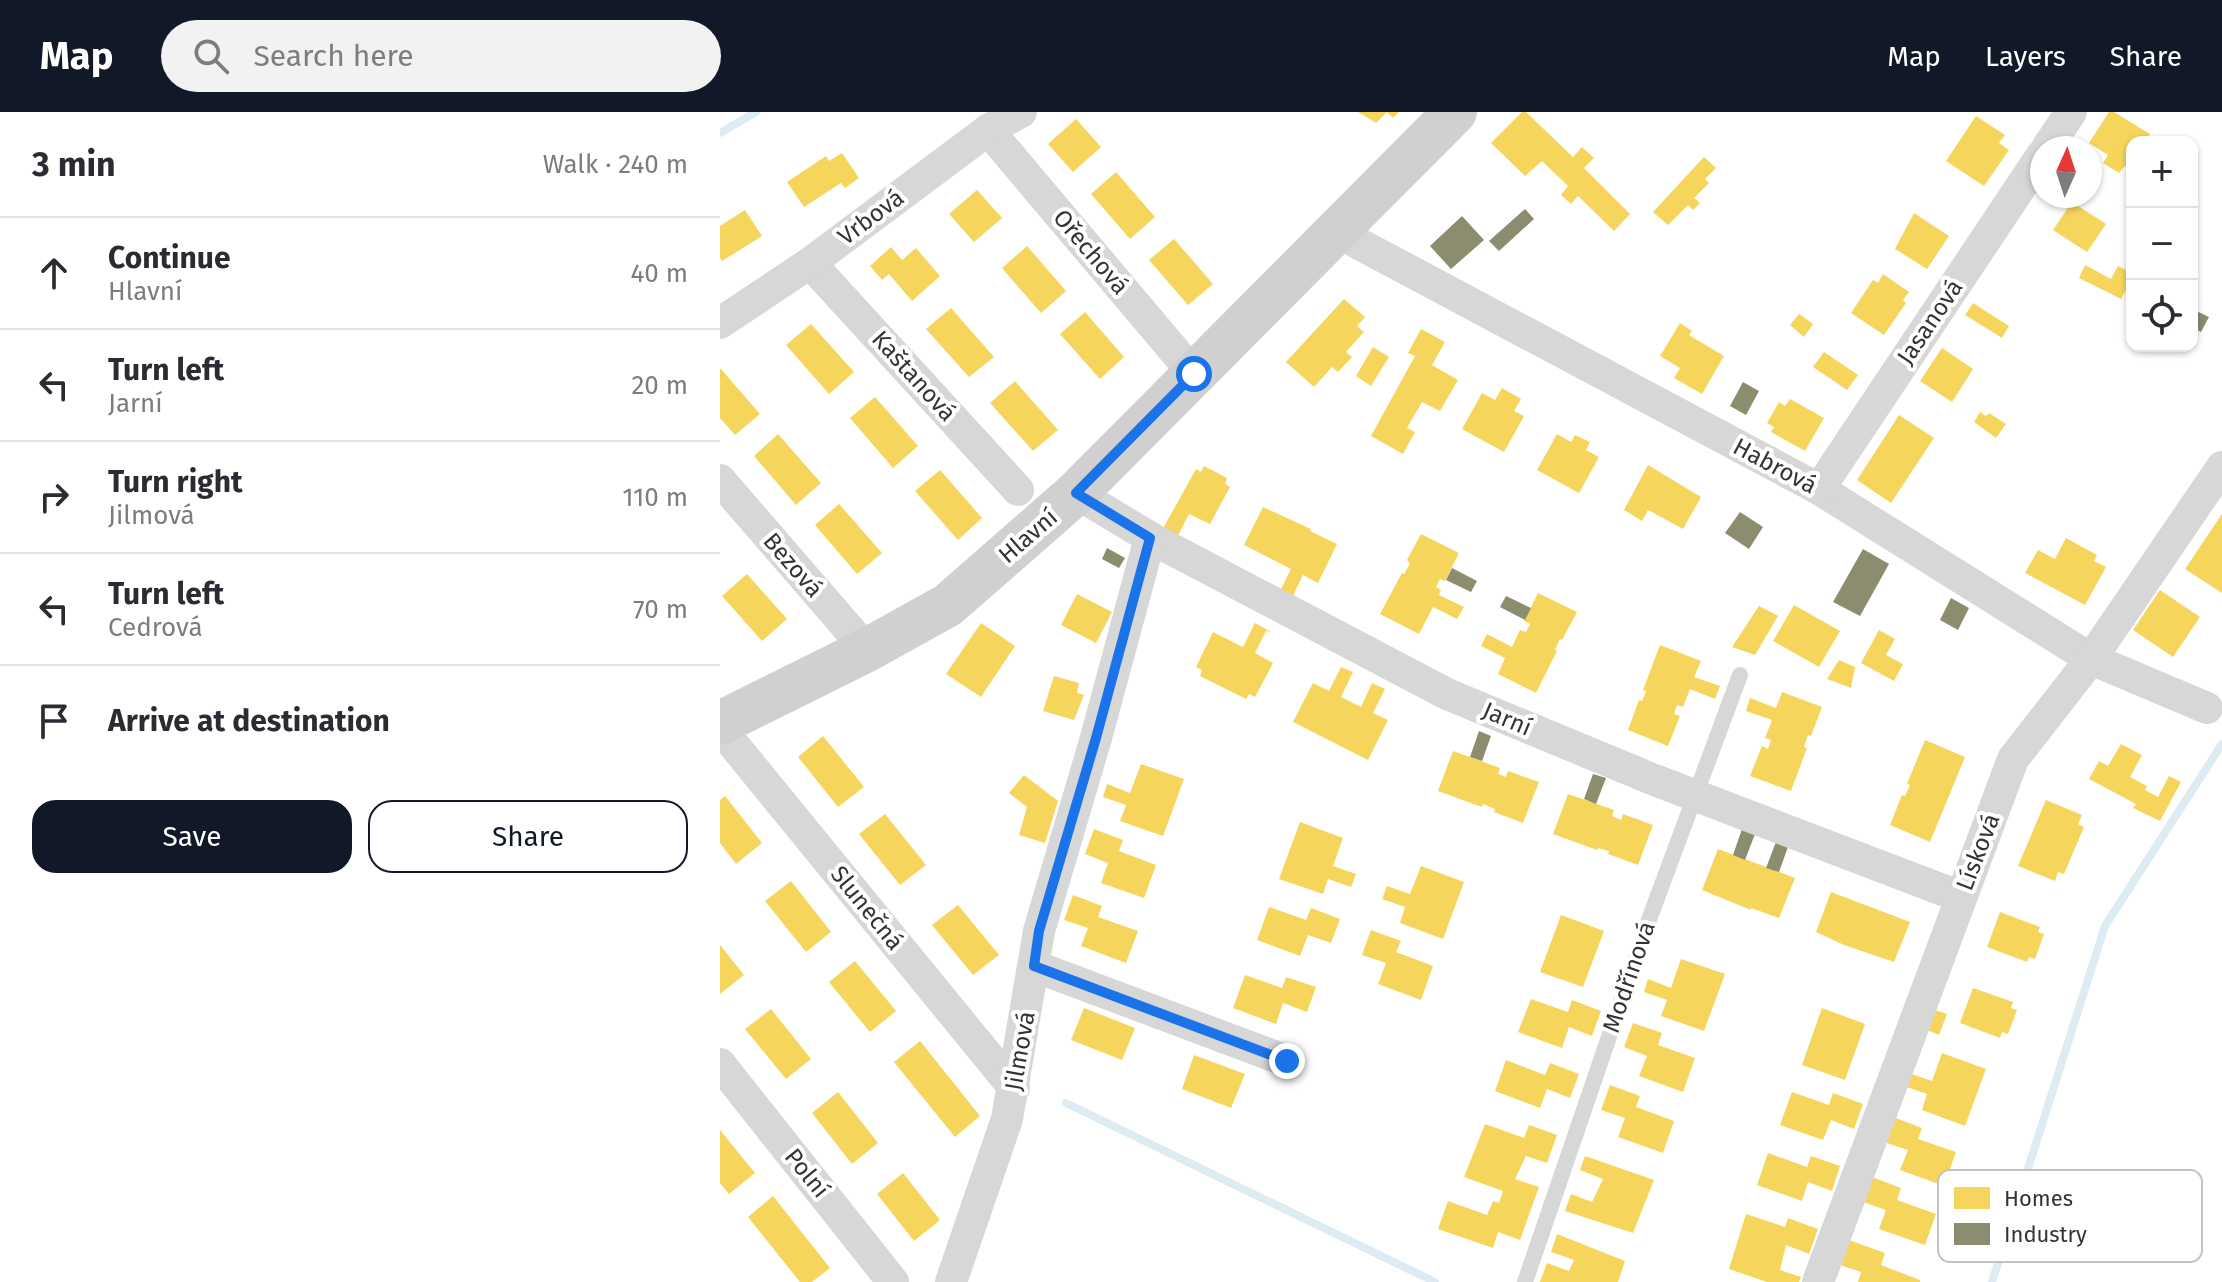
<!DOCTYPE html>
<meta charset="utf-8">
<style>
body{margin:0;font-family:"Fira Sans",sans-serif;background:#f2f2f3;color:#2b2b33}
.controls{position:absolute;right:24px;top:24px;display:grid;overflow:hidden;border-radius:16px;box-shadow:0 2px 6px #0004}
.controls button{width:72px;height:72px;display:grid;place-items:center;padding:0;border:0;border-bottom:2px solid #e1e1e2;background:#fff;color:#2b2b33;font:40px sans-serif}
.compass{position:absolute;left:1310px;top:24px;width:72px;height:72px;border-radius:50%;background:#fff;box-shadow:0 2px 6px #0004;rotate:3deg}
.stop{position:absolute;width:24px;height:24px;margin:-18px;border:6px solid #1a73e8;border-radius:50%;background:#fff}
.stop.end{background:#1a73e8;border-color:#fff;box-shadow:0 2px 8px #0008}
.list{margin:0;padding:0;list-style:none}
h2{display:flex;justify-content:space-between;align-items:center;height:104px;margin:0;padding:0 32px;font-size:34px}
h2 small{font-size:26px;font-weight:400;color:#7c7c81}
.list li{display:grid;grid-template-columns:52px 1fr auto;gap:24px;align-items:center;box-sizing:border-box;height:112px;padding:0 32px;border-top:2px solid #e1e1e2}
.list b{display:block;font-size:30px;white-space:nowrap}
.list p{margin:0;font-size:26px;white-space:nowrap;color:#7c7c81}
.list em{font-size:26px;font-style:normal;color:#7c7c81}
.actions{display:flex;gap:16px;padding:24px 32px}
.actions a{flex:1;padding:18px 0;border:2px solid #111827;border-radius:24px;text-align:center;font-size:28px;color:#111827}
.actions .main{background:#111827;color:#fff}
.icon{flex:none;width:44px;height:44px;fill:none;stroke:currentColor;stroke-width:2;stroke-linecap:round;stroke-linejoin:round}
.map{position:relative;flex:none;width:1502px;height:1170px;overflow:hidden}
header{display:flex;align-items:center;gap:48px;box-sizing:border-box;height:112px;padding:0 40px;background:#111827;color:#fff}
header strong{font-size:38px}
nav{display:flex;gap:44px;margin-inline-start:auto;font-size:28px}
.search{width:560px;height:72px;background:#f2f2f3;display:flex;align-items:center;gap:20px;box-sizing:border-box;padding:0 28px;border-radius:44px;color:#7c7c81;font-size:30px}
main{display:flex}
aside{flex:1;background:#fff}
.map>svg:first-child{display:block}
</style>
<header>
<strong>Map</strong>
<div class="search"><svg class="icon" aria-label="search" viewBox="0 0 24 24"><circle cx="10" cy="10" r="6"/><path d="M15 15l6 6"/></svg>Search here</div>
<nav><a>Map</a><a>Layers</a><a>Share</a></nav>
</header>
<main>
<aside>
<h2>3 min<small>Walk · 240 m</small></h2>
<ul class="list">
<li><svg class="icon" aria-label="ahead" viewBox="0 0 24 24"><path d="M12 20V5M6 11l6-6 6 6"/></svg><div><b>Continue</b><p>Hlavní</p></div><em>40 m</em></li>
<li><svg class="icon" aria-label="left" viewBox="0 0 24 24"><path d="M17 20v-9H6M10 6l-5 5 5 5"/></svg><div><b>Turn left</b><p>Jarní</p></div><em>20 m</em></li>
<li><svg class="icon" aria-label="right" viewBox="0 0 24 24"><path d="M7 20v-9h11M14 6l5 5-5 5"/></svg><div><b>Turn right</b><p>Jilmová</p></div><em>110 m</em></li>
<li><svg class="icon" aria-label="left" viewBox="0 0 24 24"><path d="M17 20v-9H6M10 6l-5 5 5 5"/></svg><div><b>Turn left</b><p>Cedrová</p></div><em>70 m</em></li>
<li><svg class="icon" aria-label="arrive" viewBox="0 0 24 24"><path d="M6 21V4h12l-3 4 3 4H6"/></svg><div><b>Arrive at destination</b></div></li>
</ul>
<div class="actions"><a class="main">Save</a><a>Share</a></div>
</aside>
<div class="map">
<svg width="1502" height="1170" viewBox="0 0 1502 1170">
<rect width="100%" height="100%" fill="#fff"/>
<!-- homes -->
<g fill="#f6d55c">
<path d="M638,0H679L673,6L667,0L656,11Z"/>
<path d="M802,0H806L853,45L862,35L874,46L864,56L910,102L894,119L858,84L851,92L841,83L848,74L822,49L805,64L771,31Z"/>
<path d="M1389,0H1394L1430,22L1425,30H1412V50L1408,56L1405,54L1399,61L1383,51L1388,43L1369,31Z"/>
<path d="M1256,4L1285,23L1279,31L1289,38L1264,74L1226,49Z"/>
<path d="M356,7L381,35L353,60L328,32Z"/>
<path d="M122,41L139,66L125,76L121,71L84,95L67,70L106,44L109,49Z"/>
<path d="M984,45L996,56L985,67L989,71L974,86L980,91L973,98L968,93L948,113L933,100Z"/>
<path d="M396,60L435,105L410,127L371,82Z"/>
<path d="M257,78L282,106L254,130L229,102Z"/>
<path d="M1352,90L1386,112L1367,140L1333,118Z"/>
<path d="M25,98L42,124L2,149L0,146V114Z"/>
<path d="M1194,101L1229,124L1207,157L1175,137Z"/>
<path d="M454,127L493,172L468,193L429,148Z"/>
<path d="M307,134L346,179L321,201L282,156Z"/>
<path d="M171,135L182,148L196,136L220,164L192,189L169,162L162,168L150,154Z"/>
<path d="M1365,153L1391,167L1398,154L1412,161V167L1401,187L1359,166Z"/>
<path d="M1163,162L1189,180L1183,188L1186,191L1164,223L1131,201L1153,168L1158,171Z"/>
<path d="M624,187L645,205L637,214L644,220L626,240L632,245L618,260L612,255L594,275L566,250Z"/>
<path d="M1253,191L1289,214L1282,226L1245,203Z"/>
<path d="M231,196L274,245L249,265L206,217Z"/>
<path d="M365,200L404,245L380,267L340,222Z"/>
<path d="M1079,202L1093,212L1084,225L1070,213Z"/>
<path d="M960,211L972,219L969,223L1004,244L982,282L954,266L960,256L940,244Z"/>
<path d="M91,212L134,260L109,282L66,233Z"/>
<path d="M701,217L725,230L712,253L738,268L720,299L702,290L687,316L695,320L683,342L651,324L695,244L688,241Z"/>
<path d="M653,235L669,245L651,274L636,264Z"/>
<path d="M1222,236L1253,257L1232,290L1200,269Z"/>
<path d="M1104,240L1138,263L1127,278L1093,255Z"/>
<path d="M0,256L40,302L15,323L0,306Z"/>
<path d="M295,269L338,318L313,339L270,291Z"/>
<path d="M782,276L801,287L794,299L804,304L784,340L742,317L762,281L775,288Z"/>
<path d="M155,285L198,334L173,356L130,306Z"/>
<path d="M1070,287L1104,306L1085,339L1051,320L1054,315L1047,311L1059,290L1065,294Z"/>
<path d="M1260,300L1266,304L1269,301L1286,312L1276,326L1254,310Z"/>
<path d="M1179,303L1214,326L1171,391L1137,368Z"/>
<path d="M58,322L101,371L76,393L34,344Z"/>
<path d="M837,322L851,330L855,323L870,330L866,338L879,345L859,381L817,358Z"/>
<path d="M928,353L981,385L963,417L928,398L922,409L904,398Z"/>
<path d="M484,354L507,366L505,372L510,375L490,412L469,402L455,429L440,422L476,357L481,360Z"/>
<path d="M220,358L262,406L238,428L195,379Z"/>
<path d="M119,392L162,441L137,462L95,413Z"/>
<path d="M543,395L591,417L590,419L617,432L598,471L583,463L571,488L559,481L571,457L524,433Z"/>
<path d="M1502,402V481L1465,457Z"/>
<path d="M701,422L739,441L725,469L720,467L716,475L721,478L719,483L744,495L737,507L713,495L699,522L660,502L682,461L684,462L690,452L687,448Z"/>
<path d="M1346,426L1377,443L1374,449L1386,455L1365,493L1305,461L1318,438L1335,447Z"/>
<path d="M27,462L67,507L42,529L2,484Z"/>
<path d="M1440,478L1480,505L1453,545L1413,518Z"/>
<path d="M818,481L857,500L842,528L840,527L835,538L837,539L816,581L778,562L785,546L761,534L767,522L792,535L800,518L806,520L810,512L804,509Z"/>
<path d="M357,482L392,500L376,531L341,513Z"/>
<path d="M1074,493L1120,519L1099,555L1053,529Z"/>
<path d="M1039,494L1058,504L1035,543L1012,535Z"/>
<path d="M261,511L295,534L261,585L226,562Z"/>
<path d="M535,511L551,520L546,519L535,541L553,551L535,585L529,582L526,587L480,564L482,558L476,555L493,520L523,535Z"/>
<path d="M1159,518L1175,527L1166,543L1183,552L1174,569L1141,551Z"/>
<path d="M940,533L981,549L974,565L1000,574L995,587L970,577L963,595L957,593L954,602L960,604L948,634L908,618L919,588L922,589L926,579L923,578Z"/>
<path d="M1119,548L1135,555L1131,576L1107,567Z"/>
<path d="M621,555L633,560L621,585L641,595L652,571L665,577L653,601L668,608L648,648L573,610L593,571L609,579Z"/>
<path d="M334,564L359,571L357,581L364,583L354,608L323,599Z"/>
<path d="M1062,580L1102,595L1091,624L1088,623L1084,635L1087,636L1071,679L1030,664L1042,634L1048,637L1051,628L1045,626L1052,608L1026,599L1030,586L1056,596Z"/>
<path d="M103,624L144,675L118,695L78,645Z"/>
<path d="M1205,628L1245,645L1210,730L1170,713L1182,683L1185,684L1190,673L1187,672Z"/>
<path d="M1401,632L1422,643L1410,665L1427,674L1425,678L1438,685L1449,664L1461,670L1440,709L1413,696L1416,692L1369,667L1379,649L1388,654Z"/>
<path d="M733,639L780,656L778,662L786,665L788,659L819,670L803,711L774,700L775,697L763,692L762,695L718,679Z"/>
<path d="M421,652L464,667L443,724L400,709L406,693L383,685L387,672L410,681Z"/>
<path d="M304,663L338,689L325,731L299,723L307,695L289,681Z"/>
<path d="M848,682L894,698L892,704L901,708L903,702L933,713L918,753L888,742L889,739L878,736L877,738L833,722Z"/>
<path d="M5,684L42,731L16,752L0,731V688Z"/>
<path d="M1326,688L1362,703L1358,712L1364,715L1344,762L1338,760L1335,769L1298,754Z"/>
<path d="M165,702L206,753L180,773L139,722Z"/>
<path d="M580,710L623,726L613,754L636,762L631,775L608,767L603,782L559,767Z"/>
<path d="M374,717L403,728L399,739L436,753L424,786L381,771L388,751L365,742Z"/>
<path d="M998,737L1075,766L1059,806L1031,796V798L982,778Z"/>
<path d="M701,754L744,770L723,827L680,811L685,795L662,787L667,774L690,782Z"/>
<path d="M71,769L111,820L86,840L45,789Z"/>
<path d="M1111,780L1190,810L1174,850L1124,833L1096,820Z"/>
<path d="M353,783L382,794L378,805L418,819L406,851L361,834L368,816L344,808Z"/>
<path d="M238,793L279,843L253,863L212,813Z"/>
<path d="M549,795L586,808L591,796L620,807L611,831L588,823L580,844L537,828Z"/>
<path d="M1280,800L1320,815L1318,820L1324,822L1315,847L1309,845L1307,850L1267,835Z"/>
<path d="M841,803L884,819L863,875L820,860Z"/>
<path d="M651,818L681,829L676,840L713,854L701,888L658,872L666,851L642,843Z"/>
<path d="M0,833L24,863L0,882Z"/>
<path d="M961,847L1005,862L984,919L941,904L947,888L924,880L928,867L951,876Z"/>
<path d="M135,849L176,899L150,920L109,870Z"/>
<path d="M525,863L562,876L566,865L596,875L587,900L563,891L556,912L513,896Z"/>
<path d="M1253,876L1293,890L1291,896L1297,898L1288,922L1282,920L1280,926L1240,911Z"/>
<path d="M811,887L848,900L852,888L881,899L872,924L849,915L842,936L798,920Z"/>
<path d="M364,896L415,916L402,948L351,928Z"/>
<path d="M1102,896L1145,912L1125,968L1082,953Z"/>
<path d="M51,897L91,947L66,967L25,917Z"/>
<path d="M1212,897L1227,902L1219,923L1205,917Z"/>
<path d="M913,911L942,921L938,933L975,946L963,980L919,964L927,944L904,935Z"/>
<path d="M200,929L260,1004L235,1025L174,950Z"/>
<path d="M1222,941L1266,957L1245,1014L1202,998L1207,982L1184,974L1189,961L1212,969Z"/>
<path d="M474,943L525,962L511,996L462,977Z"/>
<path d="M786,948L825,963L830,951L859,962L850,986L827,977L820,996L775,979Z"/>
<path d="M890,973L920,984L916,995L954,1009L943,1041L898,1025L905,1006L881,998Z"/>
<path d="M118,980L158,1031L132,1052L92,1001Z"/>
<path d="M1072,980L1109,993L1113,981L1143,992L1134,1017L1111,1008L1103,1028L1060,1013Z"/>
<path d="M1173,1005L1202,1016L1198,1027L1236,1040L1224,1074L1180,1058L1188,1038L1164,1030Z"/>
<path d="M765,1012L804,1026L809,1013L837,1023L827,1051L806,1044L795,1067L819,1075L800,1128L778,1120L773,1136L718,1117L728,1089L767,1103L773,1089L779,1091L783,1079L744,1065Z"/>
<path d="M0,1018L35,1061L9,1082L0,1071Z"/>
<path d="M1048,1041L1087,1055L1091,1044L1120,1054L1112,1079L1088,1070L1082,1089L1037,1073Z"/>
<path d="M865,1044L934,1068L913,1121L845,1099L851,1082L872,1090L883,1067L860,1058Z"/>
<path d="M183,1061L220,1108L194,1129L157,1082Z"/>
<path d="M1152,1065L1181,1076L1177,1088L1216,1102L1205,1133L1159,1117L1166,1098L1143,1090Z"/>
<path d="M53,1084L110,1156L92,1170H80L28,1105Z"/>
<path d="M1026,1102L1065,1115L1068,1106L1098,1117L1089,1142L1066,1133L1060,1158L1081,1165L1079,1170H1047L1009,1157Z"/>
<path d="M837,1122L905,1149L898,1170H820L827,1151L849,1159L854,1148L831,1140Z"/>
<path d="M1129,1128L1165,1141L1161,1153L1200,1168V1170H1138L1141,1160L1120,1153Z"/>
</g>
<!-- industry -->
<g fill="#8c8c6e">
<path d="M805,97L814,107L779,139L769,129Z"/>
<path d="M742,104L764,128L731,157L710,134Z"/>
<path d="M1472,197L1489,205L1481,220L1472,215Z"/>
<path d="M1023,270L1039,279L1026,303L1010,294Z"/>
<path d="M1020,400L1043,415L1029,437L1005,421Z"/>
<path d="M387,436L405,446L399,456L382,447Z"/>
<path d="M1143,437L1169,452L1140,504L1113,490Z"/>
<path d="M732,456L757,469L751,480L726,468Z"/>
<path d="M786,484L811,496L805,508L780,495Z"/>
<path d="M1231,486L1249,496L1238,518L1220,508Z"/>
<path d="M759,619L771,624L762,649L750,645Z"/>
<path d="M873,662L886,666L876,692L864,687Z"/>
<path d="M1022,717L1035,722L1025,748L1013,743Z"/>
<path d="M1056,730L1068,735L1059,760L1046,756Z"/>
</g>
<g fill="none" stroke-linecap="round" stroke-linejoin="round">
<!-- stream -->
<g stroke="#ddebf3" stroke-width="8">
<path d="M0,21L36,0"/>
<path d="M346,991L715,1170"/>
<path d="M1272,1170L1385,814L1502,632"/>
</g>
<!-- lane -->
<path stroke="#d7d7d7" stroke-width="16" d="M805,1170L930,805L1020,563"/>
<!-- street -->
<g stroke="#d7d7d7" stroke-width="32">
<path d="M268,18L474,262"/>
<path d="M1327,36L1351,0"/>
<path d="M617,120L1099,377L1371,547L1487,596"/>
<path d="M90,151L298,378"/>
<path d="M0,211L90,151L268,18L301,0"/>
<path d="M0,368L147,538"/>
<path d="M1099,377L1322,43"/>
<path d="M356,381L436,429L727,582L932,667L1241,785"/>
<path d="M0,616L294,976"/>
<path d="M314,854L567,949"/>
<path d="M0,952L173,1170"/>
<path d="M231,1170L287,1007L319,819L376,626L430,426"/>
<path d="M1098,1170L1293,647L1371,547L1502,355"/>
</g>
<!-- secondary -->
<path stroke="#d0d0d0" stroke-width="44" d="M0,611L147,538L228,493L356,381L735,0"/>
</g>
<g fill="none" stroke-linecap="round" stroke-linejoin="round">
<!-- route -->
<path stroke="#1a73e8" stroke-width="10" d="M474,262L356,381L430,426L376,626L319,819L314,854L567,949"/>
</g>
<g text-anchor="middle" stroke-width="8" stroke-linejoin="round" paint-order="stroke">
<!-- street labels -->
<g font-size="24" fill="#333" stroke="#fff">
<text transform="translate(151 105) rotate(-37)" y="8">Vrbová</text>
<text transform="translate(371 140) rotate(50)" y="8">Ořechová</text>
<text transform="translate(1210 210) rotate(-56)" y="8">Jasanová</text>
<text transform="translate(194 264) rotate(48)" y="8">Kaštanová</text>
<text transform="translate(1055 354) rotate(28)" y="8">Habrová</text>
<text transform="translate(308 424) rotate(-41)" y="8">Hlavní</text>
<text transform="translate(73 453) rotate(49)" y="8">Bezová</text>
<text transform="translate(787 607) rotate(23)" y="8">Jarní</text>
<text transform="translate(1258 740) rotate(-69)" y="8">Lísková</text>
<text transform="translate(147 796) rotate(51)" y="8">Slunečná</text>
<text transform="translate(909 865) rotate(-71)" y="8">Modřínová</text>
<text transform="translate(300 939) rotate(-80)" y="8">Jilmová</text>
<text transform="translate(87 1061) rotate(51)" y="8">Polní</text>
</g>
</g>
<!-- legend -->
<rect x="1218" y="1058" width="264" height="92" rx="12" fill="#fff" stroke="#c2c2c2" stroke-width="2"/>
<rect x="1234" y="1075" width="36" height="22" fill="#f6d55c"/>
<rect x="1234" y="1111" width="36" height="22" fill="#8c8c6e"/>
<g font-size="22" fill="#333">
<text x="1284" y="1094">Homes</text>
<text x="1284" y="1130">Industry</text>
</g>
</svg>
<div class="controls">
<button>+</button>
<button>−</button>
<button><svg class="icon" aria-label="locate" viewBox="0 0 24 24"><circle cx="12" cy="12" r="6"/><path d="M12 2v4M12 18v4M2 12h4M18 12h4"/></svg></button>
</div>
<svg class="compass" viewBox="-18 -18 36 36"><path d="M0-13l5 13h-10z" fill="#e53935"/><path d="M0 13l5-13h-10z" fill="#7c7c81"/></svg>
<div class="stop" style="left:474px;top:262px"></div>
<div class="stop end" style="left:567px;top:949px"></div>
</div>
</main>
